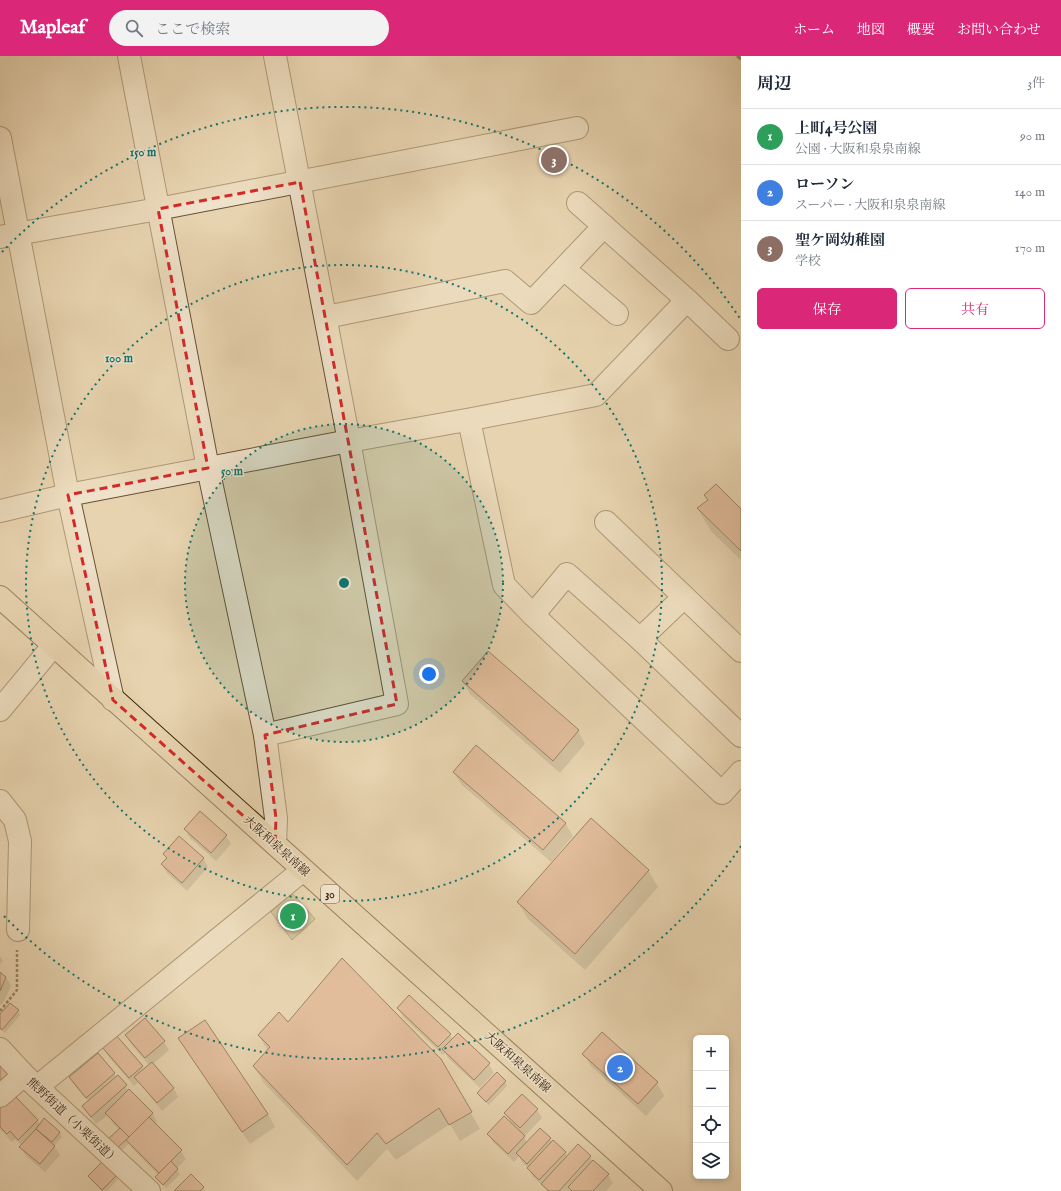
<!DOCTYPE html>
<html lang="ja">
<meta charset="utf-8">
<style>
body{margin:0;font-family:"IM FELL English","Noto Serif JP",serif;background:#f2f2f3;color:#1f2937}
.controls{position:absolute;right:12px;bottom:12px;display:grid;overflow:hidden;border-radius:6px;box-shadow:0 2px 6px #0003}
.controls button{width:36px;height:36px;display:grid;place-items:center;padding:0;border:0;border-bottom:1px solid #e0e1e3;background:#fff;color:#1f2937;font:20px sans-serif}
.you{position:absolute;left:429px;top:618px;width:14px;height:14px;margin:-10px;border:3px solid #fff;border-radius:50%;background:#1a73e8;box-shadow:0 0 0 6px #1a73e833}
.badge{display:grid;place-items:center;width:26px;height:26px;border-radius:50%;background:#db2777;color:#fff;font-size:13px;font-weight:700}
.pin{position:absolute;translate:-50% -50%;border:2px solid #fff;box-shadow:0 1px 4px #0006}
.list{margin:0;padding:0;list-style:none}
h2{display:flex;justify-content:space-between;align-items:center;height:52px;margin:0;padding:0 16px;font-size:17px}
h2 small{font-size:13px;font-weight:400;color:#747a83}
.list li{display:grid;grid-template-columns:26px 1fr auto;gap:12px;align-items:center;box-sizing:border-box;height:56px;padding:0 16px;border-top:1px solid #e0e1e3}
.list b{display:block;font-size:15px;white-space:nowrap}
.list p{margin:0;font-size:13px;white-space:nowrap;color:#747a83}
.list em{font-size:13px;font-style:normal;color:#747a83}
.actions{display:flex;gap:8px;padding:12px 16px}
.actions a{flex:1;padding:9px 0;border:1px solid #db2777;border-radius:6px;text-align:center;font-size:14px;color:#db2777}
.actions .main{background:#db2777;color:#fff}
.icon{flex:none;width:22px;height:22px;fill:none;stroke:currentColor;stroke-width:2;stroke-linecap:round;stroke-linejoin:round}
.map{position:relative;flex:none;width:741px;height:1135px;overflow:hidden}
header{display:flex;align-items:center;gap:24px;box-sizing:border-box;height:56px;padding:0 20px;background:#db2777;color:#fff}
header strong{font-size:19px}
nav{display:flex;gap:22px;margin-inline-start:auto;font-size:14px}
.search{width:280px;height:36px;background:#f2f2f3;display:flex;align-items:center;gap:10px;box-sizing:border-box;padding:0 14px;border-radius:22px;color:#747a83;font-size:15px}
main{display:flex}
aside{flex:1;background:#fff}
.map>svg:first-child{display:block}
</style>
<header>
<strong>Mapleaf</strong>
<div class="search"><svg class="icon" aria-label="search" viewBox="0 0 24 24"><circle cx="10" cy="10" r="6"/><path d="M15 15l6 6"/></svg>ここで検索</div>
<nav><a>ホーム</a><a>地図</a><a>概要</a><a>お問い合わせ</a></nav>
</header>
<main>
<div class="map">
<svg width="741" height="1135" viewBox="0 0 741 1135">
<rect width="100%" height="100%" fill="#e7d3af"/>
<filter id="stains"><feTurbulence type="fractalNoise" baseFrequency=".005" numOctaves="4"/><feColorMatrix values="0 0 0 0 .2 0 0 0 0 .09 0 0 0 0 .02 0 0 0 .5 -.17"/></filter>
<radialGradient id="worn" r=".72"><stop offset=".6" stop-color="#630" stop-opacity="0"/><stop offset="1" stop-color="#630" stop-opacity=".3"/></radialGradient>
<!-- park -->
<path fill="#bcbb86" stroke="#7d7048" d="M292,837L315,863L292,884L271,856Z"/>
<!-- shadow -->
<g fill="#0003">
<path d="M705,440L741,454V504L711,475L698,453L708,445Z"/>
<path d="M463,626L578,675L585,688L560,717L470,638Z"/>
<path d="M454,717L565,767L573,780L551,806L462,729Z"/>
<path d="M185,773L226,780L231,788L216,805L190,782Z"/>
<path d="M165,799L203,802L208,811L187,835L167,817L162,808L167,803Z"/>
<path d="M648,814L658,831L585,914L528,863L518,846Z"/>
<path d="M0,900L3,905L0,908Z"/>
<path d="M0,917L6,921L11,930L3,947L0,949Z"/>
<path d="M398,952L450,979L453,983L458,978L489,1008L494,1017L480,1032L448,1002L445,997L443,999L403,961Z"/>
<path d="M18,955L20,959L5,977L0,973V960Z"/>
<path d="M288,968L440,1003L480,1073L460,1085L450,1068L396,1104L387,1093L357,1125L264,1027L254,1010L268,995L259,980Z"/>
<path d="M126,979L164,986L169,994L153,1008L174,1033L178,1041L162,1055L139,1026L134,1030L108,1000L103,991L142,1010L144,1014L149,1009L131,988Z"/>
<path d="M187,995L268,1058L275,1071L250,1088Z"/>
<path d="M584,998L657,1027L664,1040L646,1060L591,1010Z"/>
<path d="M114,1017L117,1022L118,1021L129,1035L152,1057L157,1066L155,1068L181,1095L186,1103L176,1113L180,1118L166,1132L156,1121L158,1119L132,1092L129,1087L120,1096L111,1087L119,1074L112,1066L108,1059L96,1068L89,1059L84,1051L89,1046L75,1030L70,1022Z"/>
<path d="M505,1026L507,1030L489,1049L480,1041L478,1037Z"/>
<path d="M0,1054L37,1064L40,1069L45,1064L60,1077L62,1081L54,1090L60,1099L45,1116L26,1100L21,1092L22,1090L15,1083L12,1086L0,1073Z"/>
<path d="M537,1054L542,1062L524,1081L527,1086L550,1083L552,1086L565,1096L568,1101L578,1090L590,1101L593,1106L608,1119L613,1127L606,1135H547L545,1132L533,1121L528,1112L522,1106L519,1100L514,1106L493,1086L488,1078L511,1067L505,1057Z"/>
<path d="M116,1119L118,1123L107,1135H102L91,1124L89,1120Z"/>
<path d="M203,1131L205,1135H176Z"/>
</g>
<!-- building -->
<g fill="#dca286" stroke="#3e2609">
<path d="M716,428L741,453V495L697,452L708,444L704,439Z"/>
<path d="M488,595L579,674L553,705L462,625Z"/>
<path d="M476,689L566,767L543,794L453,716Z"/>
<path d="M200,755L227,779L211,797L184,773Z"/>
<path d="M591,762L649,814L575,898L517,846Z"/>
<path d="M179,780L204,802L182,827L161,808L167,802L163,798Z"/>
<path d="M342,902L441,1003L472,1056L449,1069L439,1052L386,1088L377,1077L347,1109L253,1010L270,991L258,979L279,956L288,966Z"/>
<path d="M0,916L6,921L0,935Z"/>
<path d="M409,939L451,978L438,991L397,952Z"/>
<path d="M10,947L19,954L2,974L0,972V958Z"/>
<path d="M145,962L165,985L145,1002L125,979Z"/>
<path d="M205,964L268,1058L242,1076L178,982Z"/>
<path d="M602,976L658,1026L638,1048L582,998Z"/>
<path d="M458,977L490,1007L474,1024L442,993Z"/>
<path d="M116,979L143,1010L129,1022L102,991Z"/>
<path d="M98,997L115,1017L86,1042L69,1021Z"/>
<path d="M152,1006L174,1032L157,1047L134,1021Z"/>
<path d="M0,1008L11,1020L0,1027Z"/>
<path d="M497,1016L506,1025L486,1046L477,1037Z"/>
<path d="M118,1019L127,1029L91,1061L82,1050Z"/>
<path d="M129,1033L153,1057L129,1081L105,1057Z"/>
<path d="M522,1038L538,1053L520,1072L504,1057Z"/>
<path d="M14,1039L38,1064L18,1084L10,1075L7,1078L0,1071V1052Z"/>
<path d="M504,1060L525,1080L508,1098L487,1078Z"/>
<path d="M149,1061L182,1094L159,1117L126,1084Z"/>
<path d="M44,1062L60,1076L52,1086L36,1073Z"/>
<path d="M120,1072L129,1081L117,1092L108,1083Z"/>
<path d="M540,1072L551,1082L527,1108L516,1097Z"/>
<path d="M36,1073L55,1090L40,1108L19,1091Z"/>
<path d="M553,1084L566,1096L539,1124L527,1112Z"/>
<path d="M578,1088L591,1100L559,1135H549L541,1128Z"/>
<path d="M593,1104L609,1118L593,1135H572L568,1131Z"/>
<path d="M103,1105L117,1119L102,1134L88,1120Z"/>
<path d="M171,1105L178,1113L163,1129L155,1121Z"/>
<path d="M191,1118L204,1131L200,1135H174Z"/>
</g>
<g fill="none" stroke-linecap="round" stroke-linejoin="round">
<defs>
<g id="minor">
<path d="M129,0L208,412L265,679L276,762L275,788"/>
<path d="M0,82L68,439L0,455"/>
<path d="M578,147L687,244L728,283"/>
<path d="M0,181L158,153L577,72"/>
<path d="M564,213L617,258"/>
<path d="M326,261L505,225L531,247L604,170"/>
<path d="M469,364L504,529L533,559L722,737L741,716"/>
<path d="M606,466L741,595"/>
<path d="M533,559L567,518L640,583L741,680"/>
<path d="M640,583L684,541"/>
<path d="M113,644L68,439L349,385L472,363L596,339L687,244"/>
<path d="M0,654L53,590"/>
<path d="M265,679L397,648L349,385L275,0"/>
<path d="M0,745L15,764L20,785L18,874"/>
<path d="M0,993L24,1019L149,1135"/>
<path d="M37,1031L303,814"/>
<path d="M0,1040L24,1019"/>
</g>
<path id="major" d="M0,541L661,1135"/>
</defs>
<!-- minor casing -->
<use href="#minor" stroke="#685132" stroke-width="24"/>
<!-- major casing -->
<use href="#major" stroke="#3e2609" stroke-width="24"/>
<!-- path -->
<path stroke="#3e2609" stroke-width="2.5" stroke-dasharray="3 2" stroke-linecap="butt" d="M0,955L17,934V894"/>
<!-- minor -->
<use href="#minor" stroke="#efe2cb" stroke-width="22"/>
<!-- major -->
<use href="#major" stroke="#e7d3af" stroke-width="22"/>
<!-- rail -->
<path stroke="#3e2609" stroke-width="3" stroke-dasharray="7 7" stroke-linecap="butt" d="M737,0L741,3"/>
</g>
<!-- marked area -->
<path d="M0 0H741V1135H0ZM300,126L397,648L265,679L276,762L275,788L113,644L68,439L208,412L158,153Z" fill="#e7d3af" fill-opacity=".55" fill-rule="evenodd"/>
<path fill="none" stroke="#d62828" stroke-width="3" stroke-dasharray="8 5" stroke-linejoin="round" d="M300,126L397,648L265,679L276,762L275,788L113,644L68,439L208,412L158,153Z"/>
<!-- distance rings -->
<circle cx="344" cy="527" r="159" fill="#0f766e" fill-opacity=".12"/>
<g fill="none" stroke="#0f766e" stroke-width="2" stroke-dasharray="2 4">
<circle cx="344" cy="527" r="159"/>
<circle cx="344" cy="527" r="318"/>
<path d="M741 790A476 476 0 0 1 2 858M2 196A476 476 0 0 1 741 264"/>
</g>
<g text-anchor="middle" stroke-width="3" stroke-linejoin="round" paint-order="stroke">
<!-- shield labels -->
<rect fill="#efe2cb" stroke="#735e43" stroke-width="1" x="321" y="829" width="18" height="18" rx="3"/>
<g font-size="11" font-weight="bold" fill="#3e2609">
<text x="330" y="842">30</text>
</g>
<!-- street labels -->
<g font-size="12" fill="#3e2609" stroke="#efe2cb">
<text transform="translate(277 790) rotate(42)" y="4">大阪和泉泉南線</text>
<text transform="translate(518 1006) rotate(42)" y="4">大阪和泉泉南線</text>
<text transform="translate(73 1065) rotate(43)" y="4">熊野街道（小栗街道）</text>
</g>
</g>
<circle cx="344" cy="527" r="6" fill="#0f766e" stroke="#efe2cb" stroke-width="2"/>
<g font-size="12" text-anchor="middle" font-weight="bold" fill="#0f766e" stroke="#efe2cb" stroke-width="3" stroke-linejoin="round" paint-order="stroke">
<text x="143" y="100">150 m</text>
<text x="119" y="306">100 m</text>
<text x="232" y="419">50 m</text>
</g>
<rect width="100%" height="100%" filter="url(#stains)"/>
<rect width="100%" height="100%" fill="url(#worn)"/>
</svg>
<div class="controls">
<button>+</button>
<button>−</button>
<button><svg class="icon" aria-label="locate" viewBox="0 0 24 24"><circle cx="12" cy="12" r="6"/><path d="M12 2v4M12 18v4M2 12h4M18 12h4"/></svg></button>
<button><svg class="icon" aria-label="layers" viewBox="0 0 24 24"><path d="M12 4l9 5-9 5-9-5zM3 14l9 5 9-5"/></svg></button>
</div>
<div class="you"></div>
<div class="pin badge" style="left:293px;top:860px;background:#2e9e5b">1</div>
<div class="pin badge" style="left:620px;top:1012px;background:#3f7fe0">2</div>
<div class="pin badge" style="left:554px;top:104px;background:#8d6e63">3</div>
</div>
<aside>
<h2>周辺<small>3件</small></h2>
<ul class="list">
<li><span class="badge" style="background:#2e9e5b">1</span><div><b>上町4号公園</b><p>公園 · 大阪和泉泉南線</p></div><em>90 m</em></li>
<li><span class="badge" style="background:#3f7fe0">2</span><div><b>ローソン</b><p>スーパー · 大阪和泉泉南線</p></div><em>140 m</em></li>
<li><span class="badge" style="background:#8d6e63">3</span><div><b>聖ケ岡幼稚園</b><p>学校</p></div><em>170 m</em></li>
</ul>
<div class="actions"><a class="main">保存</a><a>共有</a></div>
</aside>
</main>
